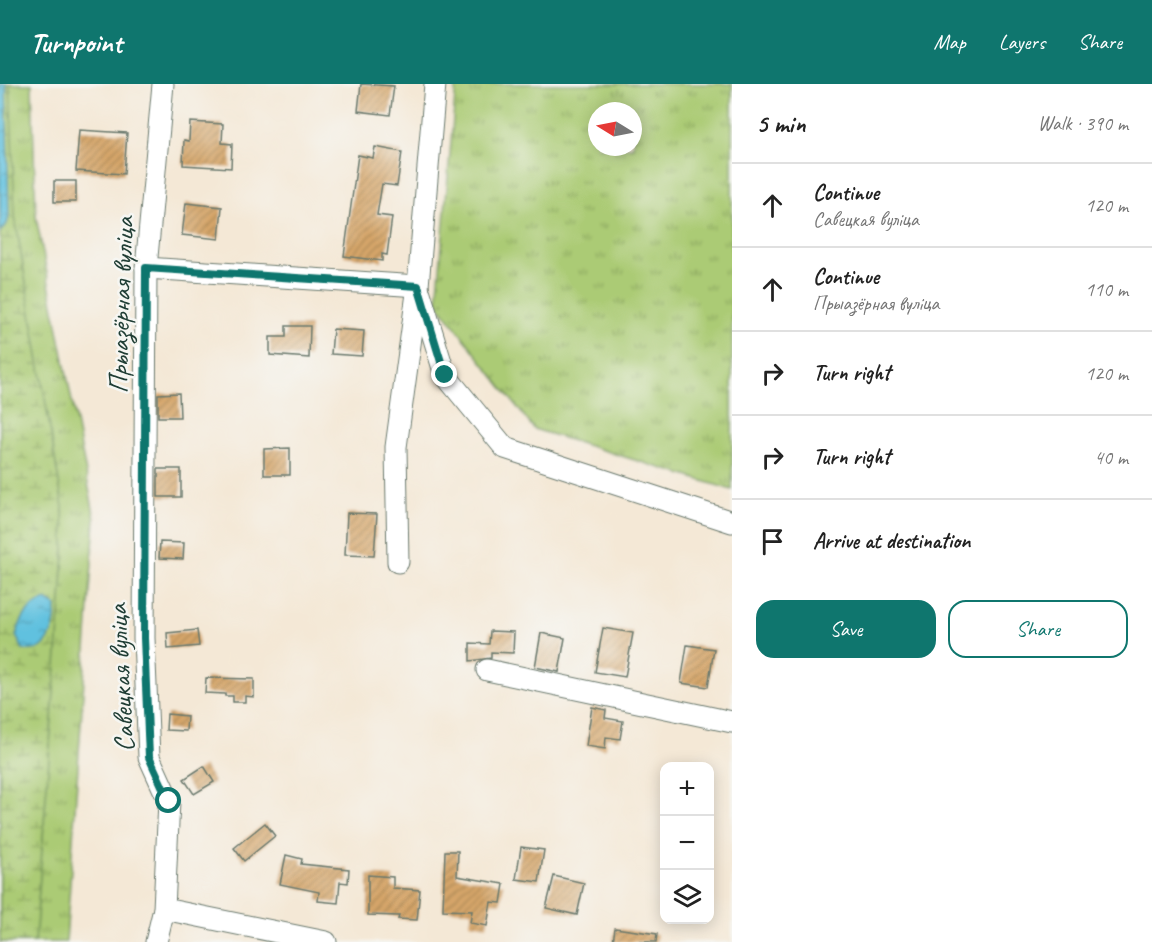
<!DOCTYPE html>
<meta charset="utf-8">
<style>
body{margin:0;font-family:Caveat,sans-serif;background:#f6f6f6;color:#222}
.controls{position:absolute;right:18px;bottom:18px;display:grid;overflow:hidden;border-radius:12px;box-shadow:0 3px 15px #0003}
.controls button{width:54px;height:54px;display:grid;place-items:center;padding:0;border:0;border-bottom:2px solid #e0e0e0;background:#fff;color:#222;font:30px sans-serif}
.compass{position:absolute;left:588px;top:18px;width:54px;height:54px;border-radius:50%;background:#fff;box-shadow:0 3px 15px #0003;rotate:280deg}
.stop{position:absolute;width:18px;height:18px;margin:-14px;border:4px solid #0f766e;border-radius:50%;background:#fff}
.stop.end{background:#0f766e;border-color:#fff;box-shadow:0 2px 6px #0008}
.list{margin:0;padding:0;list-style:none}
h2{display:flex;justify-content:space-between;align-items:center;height:78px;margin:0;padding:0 24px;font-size:26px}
h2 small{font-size:20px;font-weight:400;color:#767676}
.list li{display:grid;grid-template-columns:39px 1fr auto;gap:18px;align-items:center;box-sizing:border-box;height:84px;padding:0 24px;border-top:2px solid #e0e0e0}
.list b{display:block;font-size:22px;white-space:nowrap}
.list p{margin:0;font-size:20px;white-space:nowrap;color:#767676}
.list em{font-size:20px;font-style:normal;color:#767676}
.actions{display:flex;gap:12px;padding:18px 24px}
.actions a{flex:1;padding:14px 0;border:2px solid #0f766e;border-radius:18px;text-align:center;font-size:21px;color:#0f766e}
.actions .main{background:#0f766e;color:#fff}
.icon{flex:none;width:33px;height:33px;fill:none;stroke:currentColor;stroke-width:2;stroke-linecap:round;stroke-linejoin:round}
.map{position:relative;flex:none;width:732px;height:858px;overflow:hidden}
header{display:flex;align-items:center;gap:36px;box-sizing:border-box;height:84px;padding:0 30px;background:#0f766e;color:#fff}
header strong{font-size:28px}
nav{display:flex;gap:33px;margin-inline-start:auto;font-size:21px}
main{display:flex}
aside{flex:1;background:#fff}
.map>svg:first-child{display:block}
</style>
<header>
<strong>Turnpoint</strong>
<nav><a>Map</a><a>Layers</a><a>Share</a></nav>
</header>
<main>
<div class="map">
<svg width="732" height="858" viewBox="0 0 732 858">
<defs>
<pattern id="grass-tufts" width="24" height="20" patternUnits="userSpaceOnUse" patternTransform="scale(1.5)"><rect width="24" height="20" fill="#abcb74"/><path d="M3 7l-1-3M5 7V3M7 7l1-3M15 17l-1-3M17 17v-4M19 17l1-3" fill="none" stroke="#8ba660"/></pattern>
<pattern id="wetland-marsh" width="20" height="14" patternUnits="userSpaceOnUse" patternTransform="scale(1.5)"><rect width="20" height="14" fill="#abcb74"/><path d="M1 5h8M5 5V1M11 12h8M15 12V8" fill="none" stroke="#8ba660"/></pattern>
<pattern id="water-ripples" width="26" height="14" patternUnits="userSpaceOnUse" patternTransform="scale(1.5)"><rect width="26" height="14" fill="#61c1df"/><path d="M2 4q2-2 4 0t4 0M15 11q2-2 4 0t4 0" fill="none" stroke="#4f9eb6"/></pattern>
<pattern id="building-hatch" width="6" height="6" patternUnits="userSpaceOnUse" patternTransform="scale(1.5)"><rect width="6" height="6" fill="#d5a569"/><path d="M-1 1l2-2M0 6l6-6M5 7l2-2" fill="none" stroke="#ac8857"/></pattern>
</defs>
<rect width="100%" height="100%" fill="#f6f6f2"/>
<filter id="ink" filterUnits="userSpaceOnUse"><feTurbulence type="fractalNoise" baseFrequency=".0167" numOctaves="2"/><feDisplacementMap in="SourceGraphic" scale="12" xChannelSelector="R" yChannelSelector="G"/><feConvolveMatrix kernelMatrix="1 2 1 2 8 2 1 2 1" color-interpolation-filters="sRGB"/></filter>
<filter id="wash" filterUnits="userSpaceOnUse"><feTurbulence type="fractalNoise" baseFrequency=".008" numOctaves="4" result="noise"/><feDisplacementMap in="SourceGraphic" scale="24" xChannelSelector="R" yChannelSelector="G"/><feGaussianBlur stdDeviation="1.35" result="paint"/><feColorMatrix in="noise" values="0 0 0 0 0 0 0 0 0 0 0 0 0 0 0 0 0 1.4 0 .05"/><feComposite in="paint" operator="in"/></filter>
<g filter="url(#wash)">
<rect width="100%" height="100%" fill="#f4e8d6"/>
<!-- grass -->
<g fill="url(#grass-tufts)" stroke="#658454" stroke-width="1.5" fill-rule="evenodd">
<path d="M0,0H32L36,133L95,435L66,858H0Z"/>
<path d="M456,0H732V406L534,345L437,219ZM597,27H633V63H597Z"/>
</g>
<!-- wetland -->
<path fill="url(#wetland-marsh)" stroke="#658454" stroke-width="1.5" d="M0,0H10L15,133L63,423L64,469L61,516L35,858H0Z"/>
<!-- water -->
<g fill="url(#water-ripples)" stroke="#407f8a" stroke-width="1.5">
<path d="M0,0H6L9,132L7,140L0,148Z"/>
<path d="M46,516L56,522C56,542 49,573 23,565L16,552C21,534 28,522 46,516Z"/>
</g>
<g id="blocks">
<!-- building -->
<g fill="url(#building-hatch)">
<path d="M361,0L394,2L390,31L358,27Z"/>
<path d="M190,38L223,40L222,59L232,60L231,84L183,81L184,56L189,57Z"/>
<path d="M79,46L127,49L124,90L76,87Z"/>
<path d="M375,63L402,68L397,102L382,100L377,131L392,133L387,171L382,170V177L344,172L358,71L373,74Z"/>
<rect x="54" y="97" width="22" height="21"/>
<path d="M186,119L222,123L219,155L182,151Z"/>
<path d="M286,242H310L309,274L270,271V253H286Z"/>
<path d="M333,245L364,247L362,272L331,270Z"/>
<path d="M179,309L180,333H158V310Z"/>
<path d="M290,364V391H264V365Z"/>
<rect x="158" y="385" width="23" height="28"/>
<path d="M347,429L377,430L374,472L345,471Z"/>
<path d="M160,458L184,459L183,475L159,474Z"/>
<path d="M603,544L633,549L625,593L595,588Z"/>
<path d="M197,546L199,562L168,565L167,549Z"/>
<path d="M490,547L514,548L513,569L491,568V574L470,577V559L489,560Z"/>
<path d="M541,549L565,554L559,588L535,583Z"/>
<path d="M687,561L714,565L708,603L681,599Z"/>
<path d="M206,594L254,595V613L245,612V618H233V612H225V610L205,609Z"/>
<path d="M592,623L606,626L605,634L623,637L620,655L606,653L605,665L586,662Z"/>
<path d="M167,630L187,632L186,647L166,646Z"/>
<path d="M204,682L214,698L194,710L184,695Z"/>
<path d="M265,739L275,752L244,777L234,764Z"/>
<path d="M521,763L544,766L539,798L516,795Z"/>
<path d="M445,767H458L457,792L504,800L501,819L491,818L487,842L470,839L472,827L443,826Z"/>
<path d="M286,771L302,775L301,780L349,785L348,799L340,798L338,819L318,817L319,808L280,800Z"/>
<path d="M368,791L393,793V804L420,806L417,836L398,835L399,832L368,831Z"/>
<path d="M554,792L584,799L577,831L546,824Z"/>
<path d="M615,844L657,850L656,858H613Z"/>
</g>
</g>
</g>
<g filter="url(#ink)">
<use href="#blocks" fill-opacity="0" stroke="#6a796d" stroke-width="1.5"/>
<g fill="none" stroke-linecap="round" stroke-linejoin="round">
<defs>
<g id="minor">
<path d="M146,184L418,202"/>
<path d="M420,209L445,291L505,364L732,438"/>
<path d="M398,478L396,363L418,202L435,0"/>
<path d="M487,586L732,638"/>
<path d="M164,825L326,858"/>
<path d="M156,858L164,825L169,717L149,673L144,554L146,184L163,0"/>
</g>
</defs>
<!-- minor casing -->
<use href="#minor" stroke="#6a796d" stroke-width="23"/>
<!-- minor -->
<use href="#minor" stroke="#fff" stroke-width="21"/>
</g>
</g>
<g fill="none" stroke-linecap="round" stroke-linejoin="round" filter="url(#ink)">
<!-- route -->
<path stroke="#0f766e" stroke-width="8" d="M169,717L149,673L144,554L146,184L418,202L445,291"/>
</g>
<g text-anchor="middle" stroke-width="5" stroke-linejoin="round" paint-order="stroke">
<!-- street labels -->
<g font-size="28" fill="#1f3d34" stroke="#f6f6f2">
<text transform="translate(120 221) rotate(-88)" y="10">Прыазёрная вуліца</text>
<text transform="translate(120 594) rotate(-93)" y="10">Савецкая вуліца</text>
</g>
</g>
</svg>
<div class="controls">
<button>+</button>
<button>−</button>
<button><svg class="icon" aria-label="layers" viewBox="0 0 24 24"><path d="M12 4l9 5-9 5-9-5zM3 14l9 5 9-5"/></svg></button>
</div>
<svg class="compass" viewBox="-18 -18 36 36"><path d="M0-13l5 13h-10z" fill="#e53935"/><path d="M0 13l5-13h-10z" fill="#767676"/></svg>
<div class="stop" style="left:169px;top:717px"></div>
<div class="stop end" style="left:445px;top:291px"></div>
</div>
<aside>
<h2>5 min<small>Walk · 390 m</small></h2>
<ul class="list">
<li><svg class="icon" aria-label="ahead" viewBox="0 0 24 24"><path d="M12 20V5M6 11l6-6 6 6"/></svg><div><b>Continue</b><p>Савецкая вуліца</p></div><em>120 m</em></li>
<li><svg class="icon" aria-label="ahead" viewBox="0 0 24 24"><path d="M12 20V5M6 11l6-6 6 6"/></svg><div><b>Continue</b><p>Прыазёрная вуліца</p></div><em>110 m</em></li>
<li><svg class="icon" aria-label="right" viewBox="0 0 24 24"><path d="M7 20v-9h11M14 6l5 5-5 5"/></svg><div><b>Turn right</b></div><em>120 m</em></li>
<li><svg class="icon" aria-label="right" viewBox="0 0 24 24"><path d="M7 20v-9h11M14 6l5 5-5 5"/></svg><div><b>Turn right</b></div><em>40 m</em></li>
<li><svg class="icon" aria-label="arrive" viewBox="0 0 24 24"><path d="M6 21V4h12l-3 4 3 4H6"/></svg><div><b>Arrive at destination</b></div></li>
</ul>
<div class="actions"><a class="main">Save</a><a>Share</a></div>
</aside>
</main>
